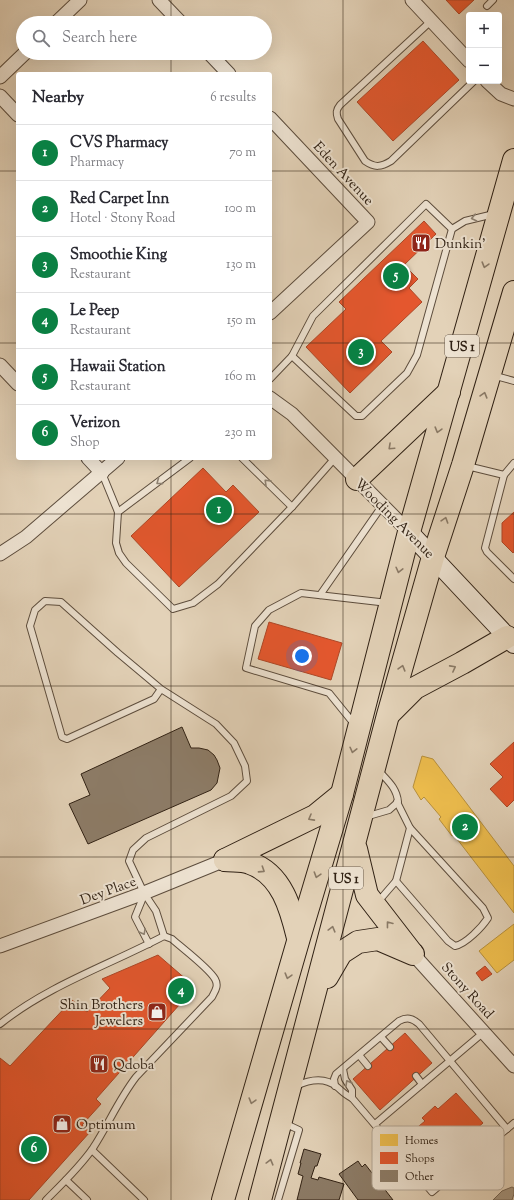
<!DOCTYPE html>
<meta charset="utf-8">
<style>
body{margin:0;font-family:"Sorts Mill Goudy",serif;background:#f2f2f3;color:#2b2b33}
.controls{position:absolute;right:12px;top:12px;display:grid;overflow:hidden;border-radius:4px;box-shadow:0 4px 16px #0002}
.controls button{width:36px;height:36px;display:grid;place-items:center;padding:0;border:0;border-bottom:1px solid #e1e1e2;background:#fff;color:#2b2b33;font:20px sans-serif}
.you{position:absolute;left:302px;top:656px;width:14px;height:14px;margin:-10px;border:3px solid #fff;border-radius:50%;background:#1a73e8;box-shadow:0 0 0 6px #1a73e833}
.badge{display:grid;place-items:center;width:26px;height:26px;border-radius:50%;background:#0b8043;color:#fff;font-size:13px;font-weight:700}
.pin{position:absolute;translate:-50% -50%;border:2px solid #fff;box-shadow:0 1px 4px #0006}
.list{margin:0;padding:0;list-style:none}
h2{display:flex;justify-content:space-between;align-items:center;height:52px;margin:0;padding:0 16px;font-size:17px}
h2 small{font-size:13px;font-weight:400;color:#7c7c81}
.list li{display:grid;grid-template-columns:26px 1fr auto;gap:12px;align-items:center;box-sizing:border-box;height:56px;padding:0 16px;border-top:1px solid #e1e1e2}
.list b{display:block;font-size:15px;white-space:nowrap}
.list p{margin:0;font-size:13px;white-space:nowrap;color:#7c7c81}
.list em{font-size:13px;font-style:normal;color:#7c7c81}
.icon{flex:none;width:22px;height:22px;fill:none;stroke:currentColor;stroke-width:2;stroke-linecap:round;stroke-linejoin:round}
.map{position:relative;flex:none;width:514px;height:1200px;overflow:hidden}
.search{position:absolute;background:#fff;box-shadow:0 4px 16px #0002;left:16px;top:16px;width:256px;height:44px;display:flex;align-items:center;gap:10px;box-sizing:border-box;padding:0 14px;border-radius:22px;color:#7c7c81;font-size:15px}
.panel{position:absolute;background:#fff;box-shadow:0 4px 16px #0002;left:16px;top:72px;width:256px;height:388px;border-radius:4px}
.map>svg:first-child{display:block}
</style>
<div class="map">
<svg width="514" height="1200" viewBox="0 0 514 1200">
<rect width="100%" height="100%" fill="#e3d2b8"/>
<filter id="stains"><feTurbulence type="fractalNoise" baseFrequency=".005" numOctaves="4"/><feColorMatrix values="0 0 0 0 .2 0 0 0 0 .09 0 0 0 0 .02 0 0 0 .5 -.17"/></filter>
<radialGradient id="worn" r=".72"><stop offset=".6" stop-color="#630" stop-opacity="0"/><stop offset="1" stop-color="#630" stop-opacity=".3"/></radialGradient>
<!-- water -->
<path fill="#a69680" stroke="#776755" d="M512,1187L514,1188V1194L512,1200H493L502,1191Z"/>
<!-- homes -->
<g fill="#f2c14e" stroke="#b8913d">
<path d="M422,756L433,759L514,866V913L454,835L452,836L439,819L441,817L424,797L421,800L413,787Z"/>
<path d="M514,924V960L497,973L479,951Z"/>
</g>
<!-- shops -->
<g fill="#e4572e" stroke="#ae4726">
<path d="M446,0H474L459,14Z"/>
<path d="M423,41L459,80L393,141L357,102Z"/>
<path d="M424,221L436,234L404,265L418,279L409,288L422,302L381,341L392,352L350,393L306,347L346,309L339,302Z"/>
<path d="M203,468L226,492L233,485L259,512L179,587L131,536Z"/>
<path d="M514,512V552L513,553L502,542V523Z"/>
<path d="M269,622L342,643L331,680L258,659Z"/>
<path d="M514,742V800L507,807L490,789L503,777L490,764Z"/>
<path d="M158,955L195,987L96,1099L101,1104L82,1125L90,1132L29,1200H0V1058L10,1066L72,1000L87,1012L110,988L102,979Z"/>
<path d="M485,966L492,974L482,981L476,973Z"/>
<path d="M405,1033L432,1063L380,1110L353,1079Z"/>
<path d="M456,1093L483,1123L434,1166L407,1136L425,1121L422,1118L435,1106L438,1109Z"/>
</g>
<!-- building -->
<g fill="#8d7d69" stroke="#302114">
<path d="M182,727L191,748H199L208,750L214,755L217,760L220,768L217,783L211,790L88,844L69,804L90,795L81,774Z"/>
<path d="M304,1149L321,1154L317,1166H315L311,1178L318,1180L319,1177L344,1184L339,1200H297L303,1176L298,1174L301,1163H300Z"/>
<path d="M358,1161L362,1167L365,1164L393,1200H358L339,1174Z"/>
</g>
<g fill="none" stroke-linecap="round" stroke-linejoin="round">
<defs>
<g id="lane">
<path d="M487,6L493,0"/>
<path d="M431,21L340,105C336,110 336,113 338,119L365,161C375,168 381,167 391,161L474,81"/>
<path d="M292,356L313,316L426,204L452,229"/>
<path d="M492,375L514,381"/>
<path d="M270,379L292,356L356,416H362L407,373L417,355L452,229L465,221L494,214"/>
<path d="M242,458L292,507"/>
<path d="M514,463L504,475L485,548L487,552L514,579"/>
<path d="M467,466L504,475"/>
<path d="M102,473L118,512L116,543L119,553L126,563L173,609L193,603L218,584L292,507L335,458"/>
<path d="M118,512L190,458"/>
<path d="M320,595L382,506"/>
<path d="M161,689L154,699L67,739L62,737L30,626L35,610L45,601L61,602L118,653L161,689L216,724L234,743L245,766L247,781L231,796L146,838L133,850L129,861L144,893L156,911L164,936"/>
<path d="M355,725L329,693L246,668L255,626L269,610L301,593L388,603"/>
<path d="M365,817L389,810L398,802C397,788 387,780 379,771"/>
<path d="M396,881L448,941L455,946C466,944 482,927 488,918L483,908L410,828"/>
<path d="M144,895L135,917L149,944"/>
<path d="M377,903L396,881L410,828L397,802"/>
<path d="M0,1024C49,985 109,965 164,936L172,939C182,948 209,968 215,979C219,986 215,991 212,997L136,1077C119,1099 108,1125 93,1148C80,1167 62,1184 46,1200"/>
<path d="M381,1037L390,1047"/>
<path d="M359,1055L368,1066"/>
<path d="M343,1069L345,1079L352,1090V1098"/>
<path d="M416,1076L422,1084"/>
<path d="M296,1086C309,1080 325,1077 337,1087C342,1091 345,1095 352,1098L432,1192L514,1123"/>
<path d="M335,1086L334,1079L336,1074L399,1021C407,1017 412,1018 419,1024L507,1129"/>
<path d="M375,1124L484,1032"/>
<path d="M92,1150L144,1200"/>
<path d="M66,1180L87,1200"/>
<path d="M278,1200L299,1130L284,1123"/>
</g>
<g id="street">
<path d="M159,0L181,23"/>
<path d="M412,0L469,61"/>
<path d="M56,23L80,0"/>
<path d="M209,53L229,74"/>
<path d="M0,77L25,53"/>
<path d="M487,81L501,94L514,99"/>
<path d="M0,96L18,115"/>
<path d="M270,118L368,222L270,313"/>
<path d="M0,365L18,384"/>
<path d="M270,398L292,414L409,532"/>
<path d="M88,458L102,473"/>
<path d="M0,554L26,537L118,458"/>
<path d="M0,946L144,893L225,860"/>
<path d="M413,954L514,1066"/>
</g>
<path id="secondary" d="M409,532L514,644"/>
<g id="highway">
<path d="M357,479L449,392"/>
<path d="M389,714L415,688L462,663L507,637"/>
<path d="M356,849L367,895L411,952"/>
<path d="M225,860L315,816L342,794"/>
<path d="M225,860C233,861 243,860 250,863C282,874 291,909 298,938"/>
<path d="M327,977L341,953L358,942L378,939L413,954"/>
<path d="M223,1200L299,938L342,794L409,532L514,160"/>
<path d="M260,1200L388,715L433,557L463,465L514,292"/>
</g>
</defs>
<!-- lane casing -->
<use href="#lane" stroke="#5d4d3d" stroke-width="8"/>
<!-- street casing -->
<use href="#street" stroke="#5d4d3d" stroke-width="15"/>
<!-- secondary casing -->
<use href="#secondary" stroke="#302114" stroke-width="20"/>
<!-- highway casing -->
<use href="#highway" stroke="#302114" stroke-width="24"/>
<!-- lane -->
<use href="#lane" stroke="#ede2d1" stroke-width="6"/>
<!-- street -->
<use href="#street" stroke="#ede2d1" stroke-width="13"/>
<!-- secondary -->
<use href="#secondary" stroke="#ede2d1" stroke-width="18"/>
<!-- highway -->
<use href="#highway" stroke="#e3d2b8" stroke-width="22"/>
</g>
<!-- one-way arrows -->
<defs><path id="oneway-chevron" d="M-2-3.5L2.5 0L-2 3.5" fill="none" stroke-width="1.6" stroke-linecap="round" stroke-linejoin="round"/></defs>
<g stroke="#8e8272">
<use href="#oneway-chevron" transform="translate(474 218) rotate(167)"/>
<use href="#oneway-chevron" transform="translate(159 482) rotate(143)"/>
<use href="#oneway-chevron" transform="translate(267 482) rotate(-136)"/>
<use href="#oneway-chevron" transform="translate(143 932) rotate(61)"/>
<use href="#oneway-chevron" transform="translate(348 1083) rotate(-119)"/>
</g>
<g stroke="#8a7a66">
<use href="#oneway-chevron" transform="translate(485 265) rotate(106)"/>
<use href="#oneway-chevron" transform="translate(484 395) rotate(-74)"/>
<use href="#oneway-chevron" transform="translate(438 430) rotate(106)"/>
<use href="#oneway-chevron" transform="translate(391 447) rotate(137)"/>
<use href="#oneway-chevron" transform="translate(445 520) rotate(-72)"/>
<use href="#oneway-chevron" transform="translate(399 570) rotate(104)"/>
<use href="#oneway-chevron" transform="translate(402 668) rotate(-74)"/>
<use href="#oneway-chevron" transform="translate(453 668) rotate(-28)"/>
<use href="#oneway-chevron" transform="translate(353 750) rotate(104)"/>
<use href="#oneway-chevron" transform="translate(311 818) rotate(151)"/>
<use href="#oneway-chevron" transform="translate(262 870) rotate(33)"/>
<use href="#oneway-chevron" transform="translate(317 875) rotate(107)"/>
<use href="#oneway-chevron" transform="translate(389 924) rotate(-128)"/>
<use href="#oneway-chevron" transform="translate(332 929) rotate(-75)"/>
<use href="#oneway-chevron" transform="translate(288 976) rotate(106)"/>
<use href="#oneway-chevron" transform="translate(252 1101) rotate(106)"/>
<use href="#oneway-chevron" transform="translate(270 1162) rotate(-75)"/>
</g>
<!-- grid -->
<path fill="none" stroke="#302114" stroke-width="1" stroke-opacity="0.55" d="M171,0V23M343,0V1200M171,53V74M0,171H18M270,171H514M0,343H18M270,343H514M171,458V1200M0,514H514M0,686H514M0,857H514M0,1029H514"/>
<!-- icons -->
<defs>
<symbol id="restaurant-square" viewBox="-11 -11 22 22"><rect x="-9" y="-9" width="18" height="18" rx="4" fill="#8f2418" stroke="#ede2d1"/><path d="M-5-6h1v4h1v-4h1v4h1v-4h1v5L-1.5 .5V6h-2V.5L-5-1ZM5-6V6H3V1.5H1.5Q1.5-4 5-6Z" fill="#fff"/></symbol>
<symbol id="shop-square" viewBox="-11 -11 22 22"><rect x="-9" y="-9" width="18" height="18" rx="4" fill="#8f2418" stroke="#ede2d1"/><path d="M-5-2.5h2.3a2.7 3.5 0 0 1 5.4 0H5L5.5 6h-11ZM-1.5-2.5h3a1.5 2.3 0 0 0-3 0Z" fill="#fff"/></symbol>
</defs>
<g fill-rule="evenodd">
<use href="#restaurant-square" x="410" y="232" width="22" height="22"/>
<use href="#shop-square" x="146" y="1001" width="22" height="22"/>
<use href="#restaurant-square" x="88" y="1053" width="22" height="22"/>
<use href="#shop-square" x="51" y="1113" width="22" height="22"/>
</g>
<g text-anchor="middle" stroke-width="4" stroke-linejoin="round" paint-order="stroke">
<!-- shield labels -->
<g fill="#ede2d1" stroke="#695b4d" stroke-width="1">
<rect x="445" y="335" width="34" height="22" rx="3"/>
<rect x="329" y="867" width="34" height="22" rx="3"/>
</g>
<g font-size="13" font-weight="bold" fill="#302114">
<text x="462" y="351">US 1</text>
<text x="346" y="883">US 1</text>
</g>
<!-- street labels -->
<g font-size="14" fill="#302114" stroke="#ede2d1">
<text transform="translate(344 173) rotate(47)" y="5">Eden Avenue</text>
<text transform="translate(395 518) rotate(45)" y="5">Wooding Avenue</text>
<text transform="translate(108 890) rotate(-20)" y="5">Dey Place</text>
<text transform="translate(468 990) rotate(48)" y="5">Stony Road</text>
</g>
<!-- poi labels -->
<g font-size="14" fill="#302114" stroke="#ede2d1" text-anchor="start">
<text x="435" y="248">Dunkin'</text>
<text x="143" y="1009" text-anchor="end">Shin Brothers<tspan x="143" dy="16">Jewelers</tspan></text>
<text x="113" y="1069">Qdoba</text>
<text x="76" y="1129">Optimum</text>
</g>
</g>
<!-- legend -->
<rect x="372" y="1126" width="132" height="64" rx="6" fill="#ede2d1" stroke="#b4a898" stroke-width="1"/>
<rect x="380" y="1134" width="18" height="12" fill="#f2c14e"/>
<rect x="380" y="1152" width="18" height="12" fill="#e4572e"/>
<rect x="380" y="1170" width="18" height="12" fill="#8d7d69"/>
<g font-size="11" fill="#302114">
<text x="405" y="1144">Homes</text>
<text x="405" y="1162">Shops</text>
<text x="405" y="1180">Other</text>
</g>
<rect width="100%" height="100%" filter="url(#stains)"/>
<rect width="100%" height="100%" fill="url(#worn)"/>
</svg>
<div class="controls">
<button>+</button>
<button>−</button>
</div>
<div class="you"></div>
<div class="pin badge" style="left:219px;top:510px">1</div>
<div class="pin badge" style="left:465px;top:827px">2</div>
<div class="pin badge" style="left:361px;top:352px">3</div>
<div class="pin badge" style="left:181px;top:991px">4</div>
<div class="pin badge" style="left:396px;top:276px">5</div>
<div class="pin badge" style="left:34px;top:1149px">6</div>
<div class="search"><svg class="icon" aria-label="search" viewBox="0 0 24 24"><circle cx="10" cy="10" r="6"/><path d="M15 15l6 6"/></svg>Search here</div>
<section class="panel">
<h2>Nearby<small>6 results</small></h2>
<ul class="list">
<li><span class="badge">1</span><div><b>CVS Pharmacy</b><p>Pharmacy</p></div><em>70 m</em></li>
<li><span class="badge">2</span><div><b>Red Carpet Inn</b><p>Hotel · Stony Road</p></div><em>100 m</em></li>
<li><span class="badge">3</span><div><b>Smoothie King</b><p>Restaurant</p></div><em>130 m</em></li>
<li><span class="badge">4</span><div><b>Le Peep</b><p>Restaurant</p></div><em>150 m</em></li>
<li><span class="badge">5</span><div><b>Hawaii Station</b><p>Restaurant</p></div><em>160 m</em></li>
<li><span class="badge">6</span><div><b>Verizon</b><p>Shop</p></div><em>230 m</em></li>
</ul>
</section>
</div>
